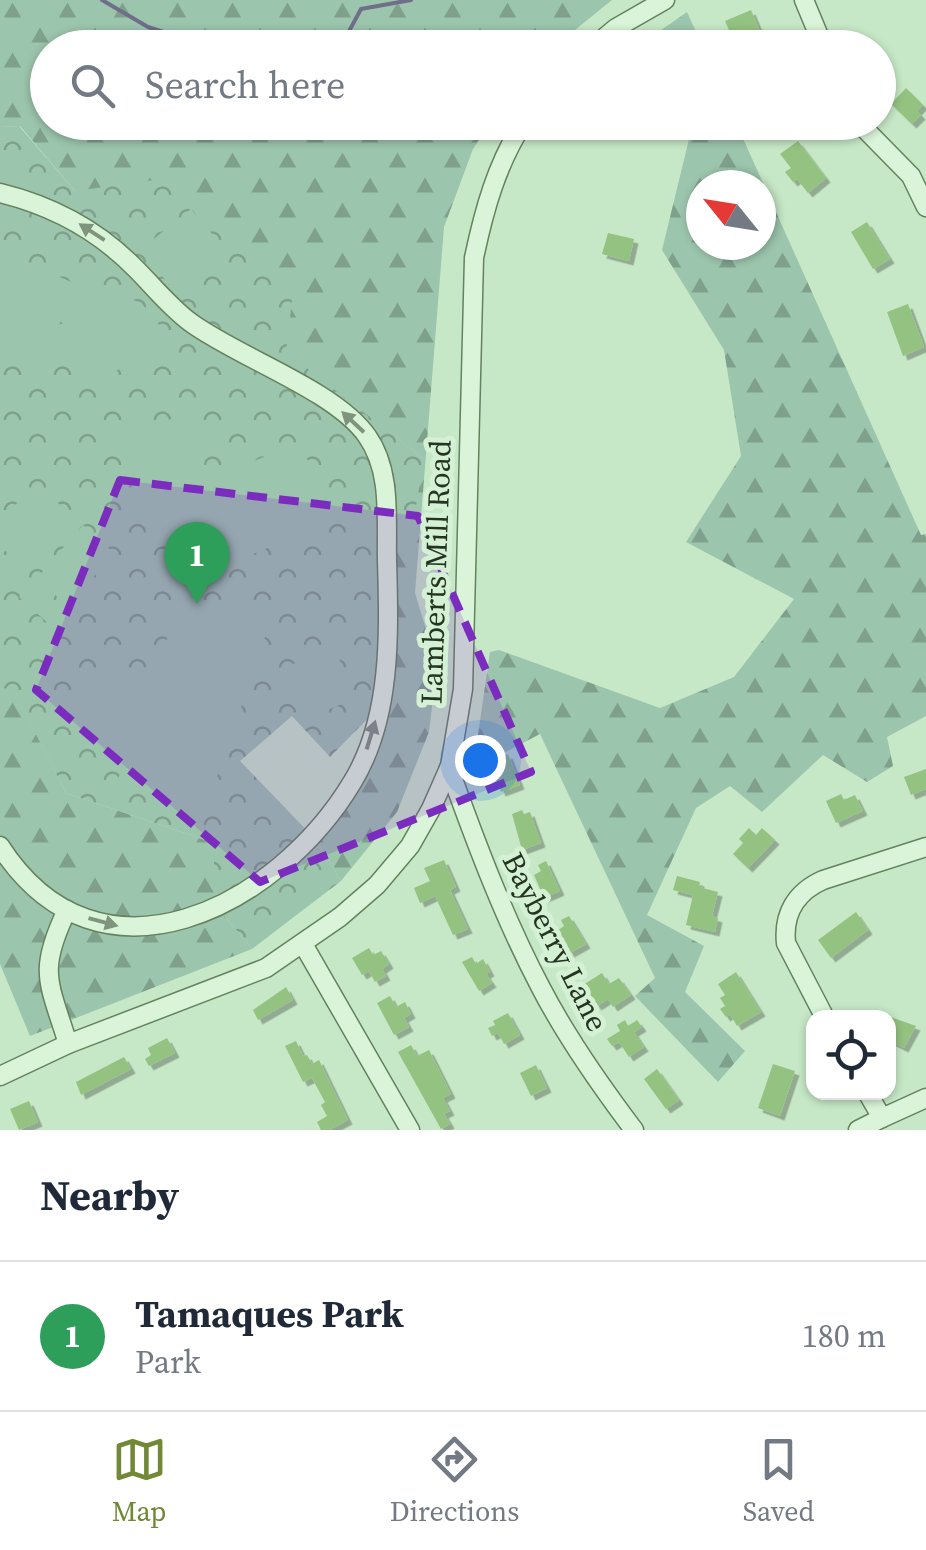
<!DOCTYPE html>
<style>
body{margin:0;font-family:"Source Serif 4",serif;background:#f2f2f3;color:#1f2937}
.controls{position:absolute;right:30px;bottom:30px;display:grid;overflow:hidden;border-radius:20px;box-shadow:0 2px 8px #0004}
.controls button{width:90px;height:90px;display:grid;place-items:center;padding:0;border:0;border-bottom:2px solid #e0e1e3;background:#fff;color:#1f2937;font:50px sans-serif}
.compass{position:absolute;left:686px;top:170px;width:90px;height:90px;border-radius:50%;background:#fff;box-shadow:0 2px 8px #0004;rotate:300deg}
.you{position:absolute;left:480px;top:760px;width:35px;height:35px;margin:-25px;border:8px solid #fff;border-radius:50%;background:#1a73e8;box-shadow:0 0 0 15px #1a73e833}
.badge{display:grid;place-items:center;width:65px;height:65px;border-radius:50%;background:#718936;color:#fff;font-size:32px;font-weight:700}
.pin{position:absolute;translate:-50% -82px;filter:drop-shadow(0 2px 5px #0008)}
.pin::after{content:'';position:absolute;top:52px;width:35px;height:30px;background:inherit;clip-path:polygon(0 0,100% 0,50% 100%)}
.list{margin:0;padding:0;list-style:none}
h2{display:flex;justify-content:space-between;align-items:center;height:130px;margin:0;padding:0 40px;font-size:42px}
h2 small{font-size:32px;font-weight:400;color:#747a83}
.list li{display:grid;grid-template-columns:65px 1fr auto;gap:30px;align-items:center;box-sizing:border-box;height:150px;padding:0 40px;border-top:2px solid #e0e1e3}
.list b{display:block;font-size:38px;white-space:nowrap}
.list p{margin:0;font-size:32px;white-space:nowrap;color:#747a83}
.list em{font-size:32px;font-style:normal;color:#747a83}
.icon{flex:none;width:55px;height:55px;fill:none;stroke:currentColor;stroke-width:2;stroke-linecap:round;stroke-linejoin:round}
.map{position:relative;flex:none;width:926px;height:1130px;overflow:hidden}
.search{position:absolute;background:#fff;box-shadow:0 2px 8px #0004;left:30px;right:30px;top:30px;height:110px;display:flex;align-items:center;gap:25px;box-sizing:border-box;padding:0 35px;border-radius:55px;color:#747a83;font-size:38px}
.sheet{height:280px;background:#fff}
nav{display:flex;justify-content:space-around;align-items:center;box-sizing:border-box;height:140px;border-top:2px solid #e0e1e3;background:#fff;font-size:28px;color:#747a83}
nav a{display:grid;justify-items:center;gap:5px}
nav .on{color:#718936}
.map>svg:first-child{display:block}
</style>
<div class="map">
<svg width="926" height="1130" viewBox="0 0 926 1130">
<defs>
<pattern id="forest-firs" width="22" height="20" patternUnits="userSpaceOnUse" patternTransform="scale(2.5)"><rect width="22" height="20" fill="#9cc5ad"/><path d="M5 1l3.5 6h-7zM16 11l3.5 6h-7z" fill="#7fa18c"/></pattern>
<pattern id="park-crowns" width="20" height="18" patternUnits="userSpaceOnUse" patternTransform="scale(2.5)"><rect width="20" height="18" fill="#9cc5ad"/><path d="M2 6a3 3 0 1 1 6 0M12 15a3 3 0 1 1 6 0" fill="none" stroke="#7fa18c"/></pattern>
<filter id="shadow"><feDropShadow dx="4.5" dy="4.5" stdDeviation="0" flood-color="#0004"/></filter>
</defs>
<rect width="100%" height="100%" fill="#c6e8c6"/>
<!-- forest -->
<g fill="url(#forest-firs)" fill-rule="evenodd">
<path d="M0,0H612L554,47L48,48V122L490,123L473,149L444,227L415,593L437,665L429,732L397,812L341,881L317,841L392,694L396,520L424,459L75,191L20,126L0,127Z"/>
<path d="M687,12L703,47H637Z"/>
<path d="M658,123H736L921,535L926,534V716L887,737L893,766L867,782L823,755L762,812L730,786L696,808L647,915L704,946L685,992L745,1051L718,1082L635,996L655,978L540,734L473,769L490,652L499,650L660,708L734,677L794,599L686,542L741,456L724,350L662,250L691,131ZM761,185V245H701V185Z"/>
<path d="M0,688H13L66,793L214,843V903L252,949L30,1036L0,964Z"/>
</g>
<!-- park -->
<path fill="url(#park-crowns)" d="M19,126L75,191L176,177L293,292L286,352L424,459L414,517L396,521L392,694L330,757L292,716L240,761L317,841L341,881L252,949L214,903V843L66,793L13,689L0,688V127Z"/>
<!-- garden -->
<g fill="#9cc5ad">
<path d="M191,209L223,247L172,288L140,250Z"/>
<path d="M0,252L76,284L73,294L113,286L149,310L172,344L103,377L85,371L61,321L44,362L0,343Z"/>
<path d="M176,417L197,422C204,444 211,468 194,486L300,442L333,520L185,583L128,455L114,446L116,431L134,434Z"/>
<path d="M35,483L66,510L53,525L22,497Z"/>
<path d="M18,502L49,530L36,544L5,516Z"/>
<path d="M1,521L32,549L19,563L0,546Z"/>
<path d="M83,525L114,553L101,567L71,540Z"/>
<path d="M66,544L98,572L84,587L54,559Z"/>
<path d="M49,564L80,591L67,606L37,578Z"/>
<path d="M32,583L63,610L50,625L19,597Z"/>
<path d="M183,593L270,623L204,815L116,785L137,725L105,749L66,699L123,667L147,697Z"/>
<path d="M315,651L338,652L349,701L306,719L283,696L292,665Z"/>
</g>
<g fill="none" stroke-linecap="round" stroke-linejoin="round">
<!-- stream -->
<g stroke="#706f8a" stroke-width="4">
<path d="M102,0L148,27L213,48"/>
<path d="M340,48L361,9L411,0"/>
</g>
</g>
<!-- building -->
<g fill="#94c281" filter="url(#shadow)">
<path d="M751,10L767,48H746L743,40L735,44L725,21Z"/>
<path d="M906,88L923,105L917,111L921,115L912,124L891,104Z"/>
<path d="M798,141L826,178L808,193L797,179L793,182L785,172L791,168L780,154Z"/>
<path d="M867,222L890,259L873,269L851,232Z"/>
<path d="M608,233L634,239L629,261L602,254Z"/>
<path d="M908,304L924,347L903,356L887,312Z"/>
<path d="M508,754L520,785L501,792L489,761Z"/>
<path d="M926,769V789L911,795L904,777Z"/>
<path d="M841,794L844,800L855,795L863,811L836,823L826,801Z"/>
<path d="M522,810L524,814L530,812L541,843L522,850L512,814Z"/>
<path d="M749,828L756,835L762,828L775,840L748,868L733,854L743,843L739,839Z"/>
<path d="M444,860L456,887L450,890L468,929L453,935L435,896L420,903L414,888L430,881L424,868Z"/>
<path d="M546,861L560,891L544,898L534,875L541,871L538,865Z"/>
<path d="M677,876L700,882L699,887L718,892L712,916L718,918L715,932L686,925L693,895L673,890Z"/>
<path d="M856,912L868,930L831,958L818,940Z"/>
<path d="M569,916L586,944L570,953L557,931L564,926L561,920Z"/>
<path d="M369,948L373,955L381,951L389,964L382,969L386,976L375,982L369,971L362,975L352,958Z"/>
<path d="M472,957L476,964L483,959L490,972L486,974L492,983L479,991L462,962Z"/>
<path d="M736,972L761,1012L737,1026L730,1014L726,1017L720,1009L725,1006L720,998L725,995L718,984Z"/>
<path d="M602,973L609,984L619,978L631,995L613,1007L608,999L597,1006L583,985Z"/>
<path d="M286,987L293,1000L258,1020L253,1010Z"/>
<path d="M390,996L396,1007L405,1002L411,1014L404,1018L409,1027L394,1035L377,1003Z"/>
<path d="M508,1013L520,1035L504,1044L498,1033L492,1036L488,1028L495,1025L493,1021Z"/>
<path d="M888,1016L916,1026L904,1048L888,1040Z"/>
<path d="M625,1020L628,1026L637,1020L642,1027L634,1032L644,1047L629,1057L619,1042L612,1046L607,1039L620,1031L617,1025Z"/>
<path d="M167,1038L175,1053L149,1066L145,1059L151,1055L148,1048Z"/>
<path d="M296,1041L303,1056L307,1055L312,1064L319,1060L348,1120L329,1130H321L317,1122L327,1116L321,1105L325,1102L312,1078L303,1082L285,1046Z"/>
<path d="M411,1045L417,1056L429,1050L451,1094L443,1098L450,1111L444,1114L450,1124L441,1129L398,1052Z"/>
<path d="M124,1057L131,1069L81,1095L76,1082Z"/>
<path d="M773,1064L795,1071L780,1116L758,1108Z"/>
<path d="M536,1065L547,1088L531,1096L520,1073Z"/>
<path d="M657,1069L679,1100L666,1109L644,1079Z"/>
<path d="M29,1101L38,1122L19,1130L10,1109Z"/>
</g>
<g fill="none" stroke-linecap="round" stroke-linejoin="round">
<defs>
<g id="minor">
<path d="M804,0L824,48"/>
<path d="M592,48L616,28L665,0"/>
<path d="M858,122L911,176L926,207"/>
<path d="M0,193C53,206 98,230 136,269C154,287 170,307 190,322C237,357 335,390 367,436C392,471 386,519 387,560C389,634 392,716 353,781C278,907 99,1000 0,846"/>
<path d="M449,768C476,843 504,918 541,988C567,1038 600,1085 634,1130"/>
<path d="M67,910C37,972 49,982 68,1044"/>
<path d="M303,944L410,1130"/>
<path d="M825,1018L786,943C783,914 796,892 823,880L926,847"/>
<path d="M0,1076L68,1044L266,968L340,917L377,885L410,846L431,809L450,766L463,689L474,258C484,210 497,163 524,122"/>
<path d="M867,1092L882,1118L926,1098"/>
<path d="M858,1130L882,1118"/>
</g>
</defs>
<!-- minor casing -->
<use href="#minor" stroke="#64825e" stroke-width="21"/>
<!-- minor -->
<use href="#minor" stroke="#d9f4d8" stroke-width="18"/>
</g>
<!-- one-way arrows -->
<defs><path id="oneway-solid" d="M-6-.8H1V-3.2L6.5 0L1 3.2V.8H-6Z" transform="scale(2.5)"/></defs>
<g fill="#7e947c">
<use href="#oneway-solid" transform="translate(92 232) rotate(-147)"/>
<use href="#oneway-solid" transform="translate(353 422) rotate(-137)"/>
<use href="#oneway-solid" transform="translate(371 735) rotate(-73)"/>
<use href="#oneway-solid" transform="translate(103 922) rotate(15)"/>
</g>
<!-- marked area -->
<path fill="#7b2cbf" fill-opacity="0.2" stroke="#7b2cbf" stroke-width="8" stroke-dasharray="20 12" stroke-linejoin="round" d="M120,480L418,516L531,772L260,882L36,690Z"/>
<g text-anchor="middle" stroke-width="10" stroke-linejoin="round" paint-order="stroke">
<!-- street labels -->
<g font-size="30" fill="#243420" stroke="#d5f1d5">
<text transform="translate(436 572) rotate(-88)" y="10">Lamberts Mill Road</text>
<text transform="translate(555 942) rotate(63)" y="10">Bayberry Lane</text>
</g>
</g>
</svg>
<div class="controls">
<button><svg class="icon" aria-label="locate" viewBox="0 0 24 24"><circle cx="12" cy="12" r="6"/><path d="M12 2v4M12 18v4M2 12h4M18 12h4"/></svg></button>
</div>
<svg class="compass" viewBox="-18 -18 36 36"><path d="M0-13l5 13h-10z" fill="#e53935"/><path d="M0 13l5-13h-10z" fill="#747a83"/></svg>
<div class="you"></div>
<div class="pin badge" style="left:197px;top:604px;background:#2e9e5b">1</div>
<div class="search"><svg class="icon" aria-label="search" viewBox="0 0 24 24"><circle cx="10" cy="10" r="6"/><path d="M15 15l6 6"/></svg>Search here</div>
</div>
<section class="sheet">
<h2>Nearby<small></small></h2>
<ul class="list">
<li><span class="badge" style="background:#2e9e5b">1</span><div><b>Tamaques Park</b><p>Park</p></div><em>180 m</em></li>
</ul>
</section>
<nav>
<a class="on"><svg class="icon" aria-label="map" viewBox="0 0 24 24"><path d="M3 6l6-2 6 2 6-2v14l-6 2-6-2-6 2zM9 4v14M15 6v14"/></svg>Map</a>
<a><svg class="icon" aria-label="directions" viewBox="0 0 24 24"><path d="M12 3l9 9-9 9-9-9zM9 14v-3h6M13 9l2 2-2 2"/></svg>Directions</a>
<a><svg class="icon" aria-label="saved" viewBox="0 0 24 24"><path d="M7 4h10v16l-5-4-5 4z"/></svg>Saved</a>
</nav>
